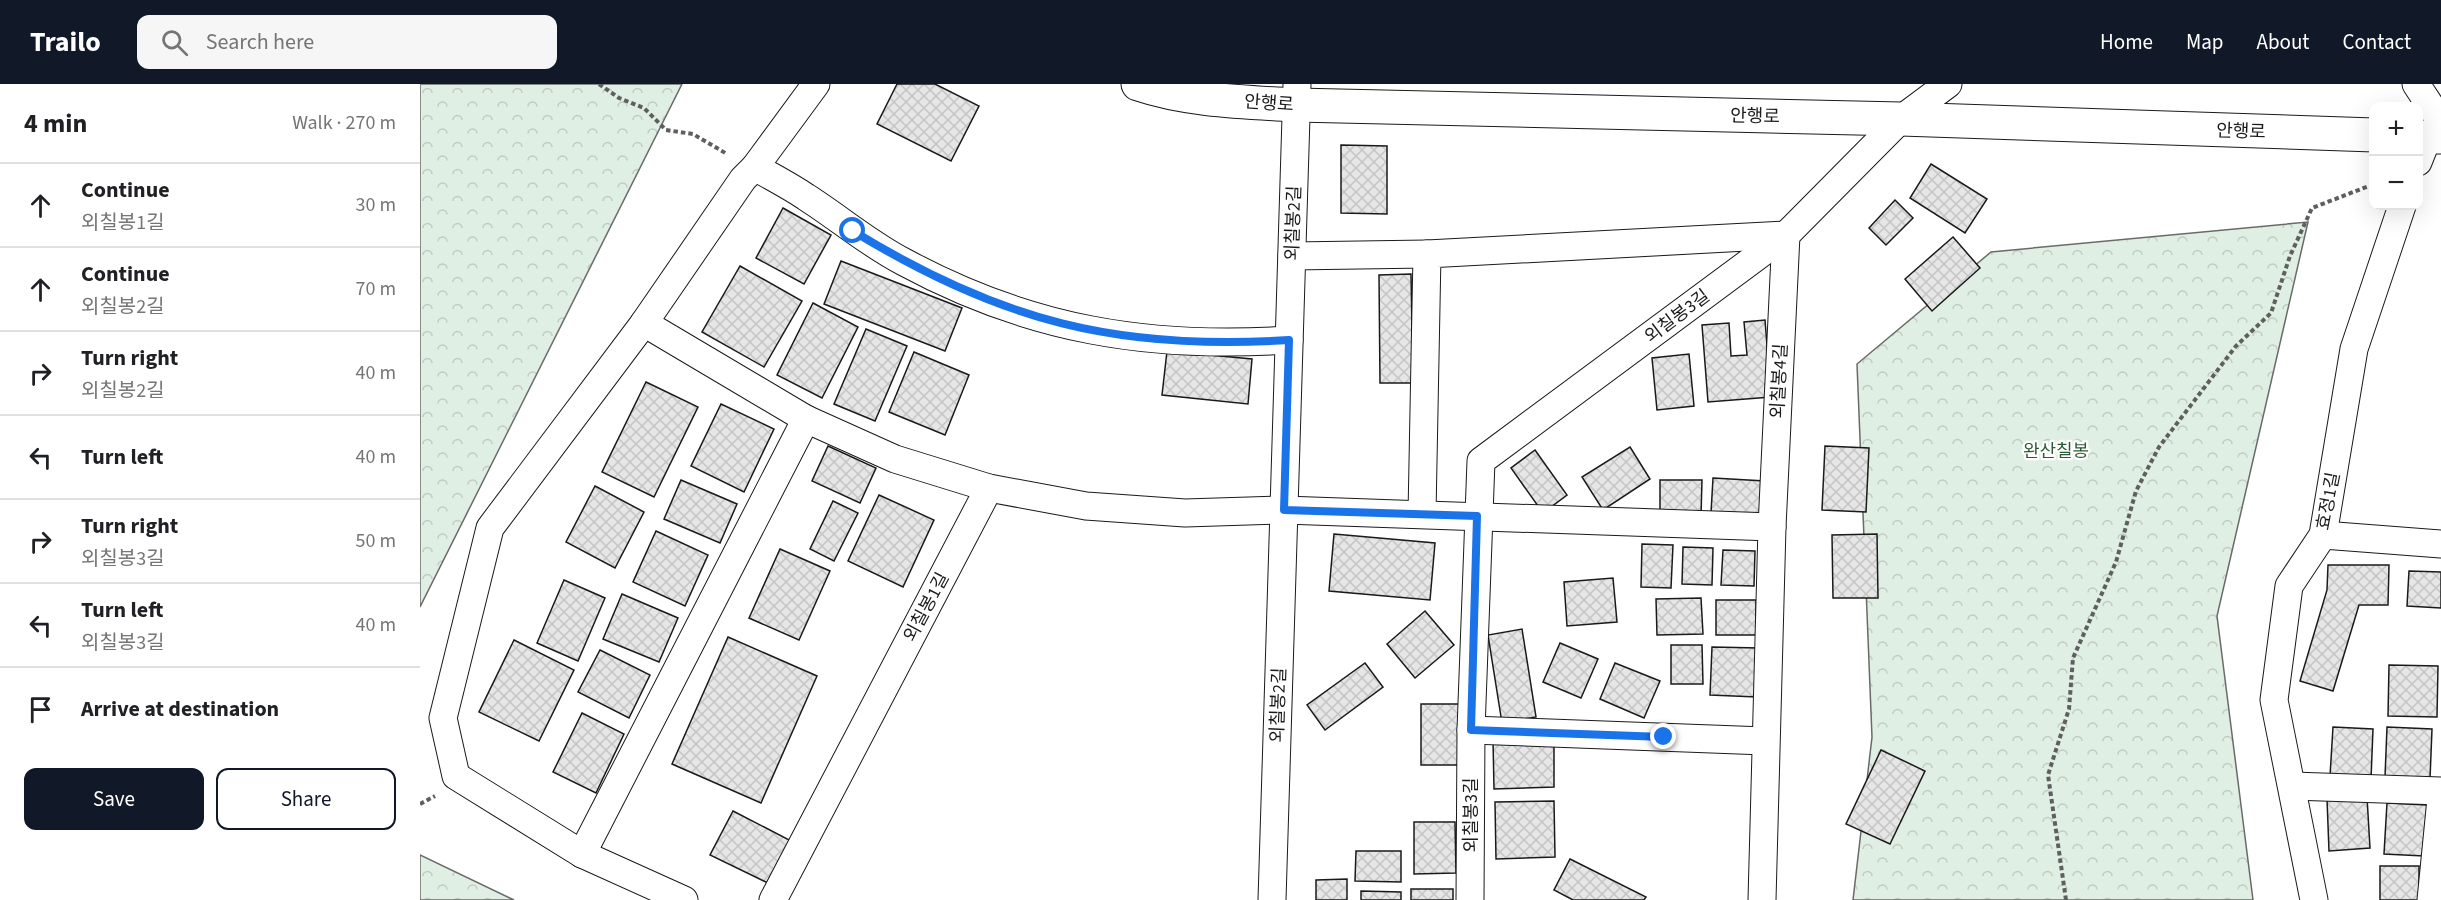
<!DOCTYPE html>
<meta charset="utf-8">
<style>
body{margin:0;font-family:"Source Sans 3","Noto Sans KR",sans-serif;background:#f6f6f6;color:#202124}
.controls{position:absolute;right:18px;top:18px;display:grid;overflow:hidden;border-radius:12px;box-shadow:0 6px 24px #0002}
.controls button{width:54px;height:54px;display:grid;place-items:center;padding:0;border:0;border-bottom:2px solid #e0e0e0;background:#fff;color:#202124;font:30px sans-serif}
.stop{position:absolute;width:18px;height:18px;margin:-14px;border:4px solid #1a73e8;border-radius:50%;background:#fff}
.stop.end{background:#1a73e8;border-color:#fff;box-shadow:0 2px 6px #0008}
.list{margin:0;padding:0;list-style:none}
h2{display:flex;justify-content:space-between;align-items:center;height:78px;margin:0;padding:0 24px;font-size:26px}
h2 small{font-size:20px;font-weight:400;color:#757577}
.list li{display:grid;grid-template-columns:39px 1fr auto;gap:18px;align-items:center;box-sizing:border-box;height:84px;padding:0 24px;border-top:2px solid #e0e0e0}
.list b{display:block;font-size:22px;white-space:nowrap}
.list p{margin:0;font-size:20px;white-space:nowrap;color:#757577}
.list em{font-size:20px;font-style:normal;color:#757577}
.actions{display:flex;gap:12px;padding:18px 24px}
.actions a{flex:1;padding:14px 0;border:2px solid #111827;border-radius:12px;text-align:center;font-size:21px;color:#111827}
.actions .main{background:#111827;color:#fff}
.icon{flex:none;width:33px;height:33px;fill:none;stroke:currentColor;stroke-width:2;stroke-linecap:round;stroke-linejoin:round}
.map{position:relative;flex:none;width:2021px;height:816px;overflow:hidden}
header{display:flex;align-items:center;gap:36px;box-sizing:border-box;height:84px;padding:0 30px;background:#111827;color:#fff}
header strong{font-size:28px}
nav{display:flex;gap:33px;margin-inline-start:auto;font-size:21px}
.search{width:420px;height:54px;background:#f6f6f6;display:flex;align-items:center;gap:15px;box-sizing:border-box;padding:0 21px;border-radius:12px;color:#757577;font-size:22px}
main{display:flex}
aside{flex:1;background:#fff}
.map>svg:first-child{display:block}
</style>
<header>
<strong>Trailo</strong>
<div class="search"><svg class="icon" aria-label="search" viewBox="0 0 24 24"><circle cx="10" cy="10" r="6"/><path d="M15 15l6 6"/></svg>Search here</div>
<nav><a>Home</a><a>Map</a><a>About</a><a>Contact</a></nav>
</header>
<main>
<aside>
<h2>4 min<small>Walk · 270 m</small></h2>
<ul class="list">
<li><svg class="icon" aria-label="ahead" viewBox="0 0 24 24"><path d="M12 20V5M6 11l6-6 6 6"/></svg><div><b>Continue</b><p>외칠봉1길</p></div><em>30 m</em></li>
<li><svg class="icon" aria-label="ahead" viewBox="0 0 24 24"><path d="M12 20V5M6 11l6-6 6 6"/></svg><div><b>Continue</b><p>외칠봉2길</p></div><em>70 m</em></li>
<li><svg class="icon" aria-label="right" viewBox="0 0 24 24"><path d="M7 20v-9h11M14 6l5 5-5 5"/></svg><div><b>Turn right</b><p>외칠봉2길</p></div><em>40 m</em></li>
<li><svg class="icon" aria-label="left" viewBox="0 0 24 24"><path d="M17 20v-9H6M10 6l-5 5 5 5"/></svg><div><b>Turn left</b></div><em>40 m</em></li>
<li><svg class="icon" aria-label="right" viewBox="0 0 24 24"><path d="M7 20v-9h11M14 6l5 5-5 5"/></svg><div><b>Turn right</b><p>외칠봉3길</p></div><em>50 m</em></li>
<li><svg class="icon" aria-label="left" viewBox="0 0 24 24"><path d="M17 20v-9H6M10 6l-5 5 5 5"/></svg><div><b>Turn left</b><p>외칠봉3길</p></div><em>40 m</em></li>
<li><svg class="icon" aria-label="arrive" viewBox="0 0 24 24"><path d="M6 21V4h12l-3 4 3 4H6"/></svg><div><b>Arrive at destination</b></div></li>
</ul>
<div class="actions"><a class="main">Save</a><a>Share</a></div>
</aside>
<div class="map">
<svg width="2021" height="816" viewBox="0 0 2021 816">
<defs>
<pattern id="forest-crowns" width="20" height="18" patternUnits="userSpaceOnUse" patternTransform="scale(1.5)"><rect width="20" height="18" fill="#e0efe3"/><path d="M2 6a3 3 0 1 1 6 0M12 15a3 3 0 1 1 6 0" fill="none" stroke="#c0ccc2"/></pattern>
<pattern id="building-cross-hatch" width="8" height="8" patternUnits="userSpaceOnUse" patternTransform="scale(1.5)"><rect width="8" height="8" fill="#e6e6e6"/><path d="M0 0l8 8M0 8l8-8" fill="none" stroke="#c5c5c5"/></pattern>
</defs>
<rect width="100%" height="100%" fill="#fff"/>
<!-- forest -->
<g fill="url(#forest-crowns)" stroke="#6a6a6a" stroke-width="1.5">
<path d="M0,0H262L0,523Z"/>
<path d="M1888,138L1797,532L1833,816H1433L1452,653L1437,280L1571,168Z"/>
<path d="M0,771L94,816H0Z"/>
</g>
<!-- building -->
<g fill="url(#building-cross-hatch)" stroke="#1a1a1a" stroke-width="1.5">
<path d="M477,0H515L559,22L531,77L457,40Z"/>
<path d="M921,61L967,62V130L921,129Z"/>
<path d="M1511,80L1567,115L1545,149L1490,114Z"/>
<path d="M1475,116L1493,134L1466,161L1449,144Z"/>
<path d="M363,124L411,151L384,200L336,174Z"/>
<path d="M1533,153L1560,184L1512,227L1485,195Z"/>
<path d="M421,177L542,224L525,267L404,220Z"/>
<path d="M320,182L382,217L344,283L282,248Z"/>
<path d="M991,190L993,299H960L959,191Z"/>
<path d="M393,219L438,243L402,314L357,291Z"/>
<path d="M1345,236L1351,313L1288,318L1282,241L1309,239L1311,272L1327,271L1324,238Z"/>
<path d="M446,245L487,262L455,337L414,320Z"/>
<path d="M747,267L832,275L828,320L742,311Z"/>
<path d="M494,268L549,291L525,351L469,328Z"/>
<path d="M1269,270L1274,322L1237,326L1232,274Z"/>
<path d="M226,298L278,323L234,413L182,388Z"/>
<path d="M301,320L354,345L324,408L271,382Z"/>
<path d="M408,362L456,384L440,419L392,397Z"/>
<path d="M1405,362L1449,364L1446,428L1402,426Z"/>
<path d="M1210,363L1230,395L1183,426L1162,393Z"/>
<path d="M1115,366L1147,411L1123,429L1091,384Z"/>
<path d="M1293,394L1345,397L1342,432L1291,429Z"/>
<path d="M261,396L317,420L300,459L244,435Z"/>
<path d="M1240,396H1282L1281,432L1240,431Z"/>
<path d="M175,402L224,428L195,484L146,458Z"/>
<path d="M459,411L514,436L483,503L428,477Z"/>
<path d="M413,417L438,429L414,477L390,465Z"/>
<path d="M236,447L288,471L265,522L213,498Z"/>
<path d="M914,450L1015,459L1010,516L909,507Z"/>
<path d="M1457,450L1458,514H1413L1412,451Z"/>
<path d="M1222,460L1253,461L1251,504L1221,503Z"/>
<path d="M1263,463L1293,464L1292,501L1262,500Z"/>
<path d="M360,465L410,487L379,556L329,534Z"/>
<path d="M1303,466L1335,467L1334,502L1301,501Z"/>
<path d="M1908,481H1969L1968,521H1939L1913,607L1880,597L1907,506Z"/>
<path d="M1989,487L2021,488V524L1987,522Z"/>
<path d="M1193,494L1197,538L1147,542L1144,498Z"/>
<path d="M144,496L185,514L158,577L117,559Z"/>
<path d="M202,510L258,534L239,578L183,555Z"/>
<path d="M1281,514L1283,550L1237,551L1236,515Z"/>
<rect x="1296" y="516" width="40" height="35"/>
<path d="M1005,527L1034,561L995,594L967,560Z"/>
<path d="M1102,545L1116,633L1082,639L1068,551Z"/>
<path d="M308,553L397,592L341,719L252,680Z"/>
<path d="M94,556L154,586L119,657L59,628Z"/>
<path d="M1140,559L1178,575L1161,614L1123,598Z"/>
<path d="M1251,561H1282L1283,600H1251Z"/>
<path d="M1292,563L1339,564L1337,613L1290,611Z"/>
<path d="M180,566L230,591L209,634L158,608Z"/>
<path d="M945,579L963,603L905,646L887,621Z"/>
<path d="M1195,579L1240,597L1224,634L1180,615Z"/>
<path d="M1969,581L2018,582L2017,633L1968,632Z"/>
<rect x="1001" y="620" width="40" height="61"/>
<path d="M162,629L204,650L176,709L133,688Z"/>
<path d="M1913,643L1953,645L1951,695L1910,692Z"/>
<path d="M1967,643L2012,645L2010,695L1965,693Z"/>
<path d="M1134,655V703L1074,705L1073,656Z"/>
<path d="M1461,666L1505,687L1470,760L1426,740Z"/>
<path d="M1947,713L1950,764L1909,767L1907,715Z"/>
<path d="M1134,717L1135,773L1076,775L1075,718Z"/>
<path d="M1967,719L2007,721L2004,772L1964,770Z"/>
<path d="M313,727L375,759L354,802L290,771Z"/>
<path d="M994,738H1035L1036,789L994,790Z"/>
<path d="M936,767H981V798L935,797Z"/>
<path d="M1150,775L1226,813L1224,816H1153L1134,806Z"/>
<rect x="1960" y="782" width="39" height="34"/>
<path d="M927,795V816H896V796Z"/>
<rect x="991" y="805" width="42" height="11"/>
<path d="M941,807L981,808V816H941Z"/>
</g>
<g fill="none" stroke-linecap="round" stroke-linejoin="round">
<defs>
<g id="street">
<path d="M1996,0L2021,38"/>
<path d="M1998,78L2008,53"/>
<path d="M335,83C352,93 370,102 386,113C419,134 449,160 484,178C610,246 728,265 869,256"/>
<path d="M872,172L1007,170"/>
<path d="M224,239L386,335L475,375L569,404L666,422L765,429L864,426L1352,443"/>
<path d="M1002,430L1007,170L1366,151L1352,443L1342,816"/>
<path d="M1903,451L2021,460"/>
<path d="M1051,646L1345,657"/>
<path d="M1872,702L2021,707"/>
<path d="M162,770L386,335"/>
<path d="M264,816L162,770L36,692L23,634L70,444L224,239L323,95L335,83L396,0"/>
<path d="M353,816L569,404"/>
<path d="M852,816L877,0"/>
<path d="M1050,816L1051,646L1061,377L1366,151L1481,35L1528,0"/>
<path d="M1894,816L1854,616L1869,502L1903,451L1934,265L1982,122"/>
<path d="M2011,816L2021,715"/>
</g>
<g id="secondary">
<path d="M718,0C768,17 825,18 876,21L1481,35L1954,51"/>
<path d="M1998,53H2021"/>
</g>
</defs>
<!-- street casing -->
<use href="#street" stroke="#1a1a1a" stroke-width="29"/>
<!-- secondary casing -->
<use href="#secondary" stroke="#1a1a1a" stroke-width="35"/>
<!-- path -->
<g stroke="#5f5f5f" stroke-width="4" stroke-dasharray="4.5 3" stroke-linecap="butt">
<path d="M179,0L199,14L224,24L246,46L273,50L307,70"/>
<path d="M0,720L15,712"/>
<path d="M1646,816L1628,691L1649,625L1653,574L1696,478L1716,407L1739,363L1816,262L1851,229L1870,172L1892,124L1954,100"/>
</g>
<!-- street -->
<use href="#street" stroke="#fff" stroke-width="27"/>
<!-- secondary -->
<use href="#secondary" stroke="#fff" stroke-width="33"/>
</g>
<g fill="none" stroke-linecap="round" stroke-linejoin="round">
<!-- route -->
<path stroke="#1a73e8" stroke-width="8" d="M433,147C580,237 698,267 869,256L864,426L1057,432L1051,646L1244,653"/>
</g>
<g text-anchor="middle" stroke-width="4.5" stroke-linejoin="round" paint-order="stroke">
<!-- street labels -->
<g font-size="18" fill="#1a1a1a" stroke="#fff">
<text transform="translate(849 19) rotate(4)" y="6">안행로</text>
<text transform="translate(1335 32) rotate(1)" y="6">안행로</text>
<text transform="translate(1821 47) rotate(2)" y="6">안행로</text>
<text transform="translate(873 139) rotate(-88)" y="6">외칠봉2길</text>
<text transform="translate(1257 232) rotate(-37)" y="6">외칠봉3길</text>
<text transform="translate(1359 297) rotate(-87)" y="6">외칠봉4길</text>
<text transform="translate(1908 417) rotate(-79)" y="6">효정1길</text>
<text transform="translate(506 523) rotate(-62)" y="6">외칠봉1길</text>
<text transform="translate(858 621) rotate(-88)" y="6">외칠봉2길</text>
<text transform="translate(1051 731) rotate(-90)" y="6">외칠봉3길</text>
</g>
<!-- park labels -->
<g font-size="18" fill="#2b5a34" stroke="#fff">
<text x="1636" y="373">완산칠봉</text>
</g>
</g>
</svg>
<div class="controls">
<button>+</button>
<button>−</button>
</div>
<div class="stop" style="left:433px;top:147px"></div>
<div class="stop end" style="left:1244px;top:653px"></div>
</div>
</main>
